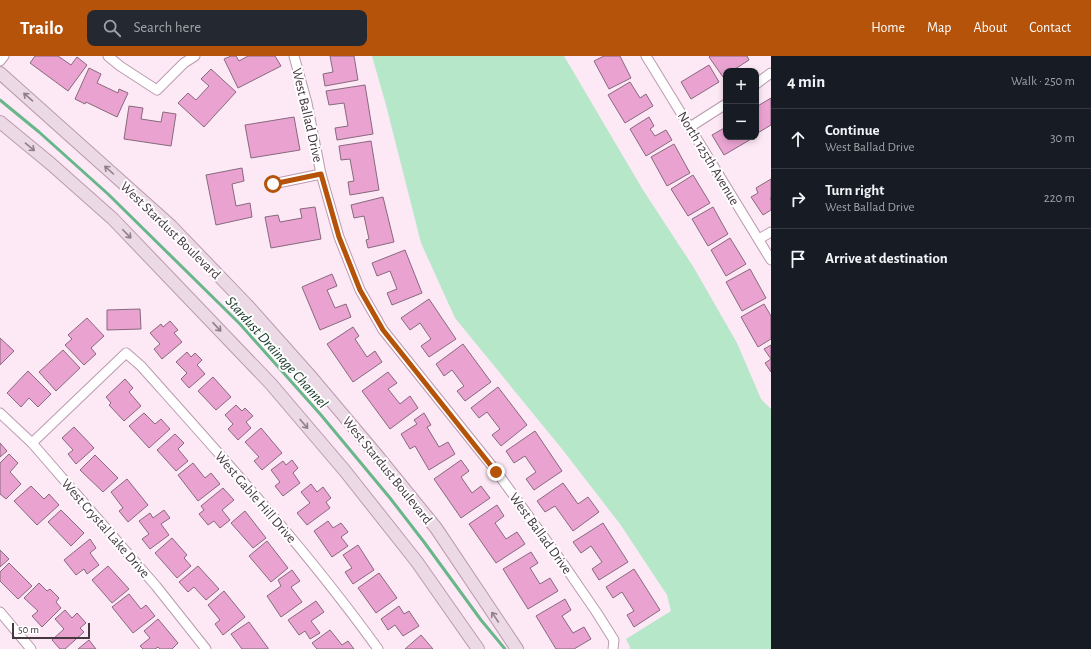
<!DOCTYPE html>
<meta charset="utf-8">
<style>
body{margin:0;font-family:"Alegreya Sans",sans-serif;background:#242831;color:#f1f3f6}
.controls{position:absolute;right:12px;top:12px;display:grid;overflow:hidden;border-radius:8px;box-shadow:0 2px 6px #0003}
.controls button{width:36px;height:36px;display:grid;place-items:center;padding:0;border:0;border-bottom:1px solid #363941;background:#171b24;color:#f1f3f6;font:20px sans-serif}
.scale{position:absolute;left:12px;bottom:10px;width:78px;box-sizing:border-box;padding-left:4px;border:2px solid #453840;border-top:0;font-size:11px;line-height:14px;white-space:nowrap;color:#453840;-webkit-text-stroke:3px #fff;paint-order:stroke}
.stop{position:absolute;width:12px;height:12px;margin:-9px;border:3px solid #b45309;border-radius:50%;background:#fff}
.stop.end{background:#b45309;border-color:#fff;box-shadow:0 1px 4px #0008}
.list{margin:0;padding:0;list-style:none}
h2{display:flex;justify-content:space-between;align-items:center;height:52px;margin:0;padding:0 16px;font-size:17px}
h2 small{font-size:13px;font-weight:400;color:#9ea1a6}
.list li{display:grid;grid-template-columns:26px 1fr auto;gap:12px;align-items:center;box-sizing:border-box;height:60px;padding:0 16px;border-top:1px solid #363941}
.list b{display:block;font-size:15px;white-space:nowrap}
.list p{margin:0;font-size:13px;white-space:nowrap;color:#9ea1a6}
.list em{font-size:13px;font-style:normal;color:#9ea1a6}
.icon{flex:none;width:22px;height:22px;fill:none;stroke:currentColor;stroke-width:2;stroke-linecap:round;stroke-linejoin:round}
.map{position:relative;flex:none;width:771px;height:593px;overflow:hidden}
header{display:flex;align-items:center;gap:24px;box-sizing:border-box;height:56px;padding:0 20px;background:#b45309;color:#fff}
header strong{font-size:19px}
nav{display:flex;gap:22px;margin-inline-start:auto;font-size:14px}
.search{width:280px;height:36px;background:#242831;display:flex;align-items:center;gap:10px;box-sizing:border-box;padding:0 14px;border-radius:8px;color:#9ea1a6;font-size:15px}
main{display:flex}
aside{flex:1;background:#171b24}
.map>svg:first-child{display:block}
</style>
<header>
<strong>Trailo</strong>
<div class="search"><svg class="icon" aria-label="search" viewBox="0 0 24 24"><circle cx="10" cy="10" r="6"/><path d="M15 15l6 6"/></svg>Search here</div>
<nav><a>Home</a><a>Map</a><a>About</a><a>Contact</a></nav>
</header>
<main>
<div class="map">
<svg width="771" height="593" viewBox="0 0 771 593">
<rect width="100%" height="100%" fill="#fde8f5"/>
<!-- green -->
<path fill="#b5e7c8" d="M372,0H564L643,134L694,212L737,287L761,343L771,353V593H630V591L626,583L671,555L667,539L620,468L562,393L455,262L421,187L386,49Z"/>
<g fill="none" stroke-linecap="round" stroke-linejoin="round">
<!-- stream -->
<path stroke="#68b68a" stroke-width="3" d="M0,44L39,76L108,138L240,268L321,359L390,442L424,486L481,564L505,593"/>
</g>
<!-- building -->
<g fill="#eaa3d1" stroke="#87697c">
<path d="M35,0H58L71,9L77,1L87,9L68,35L30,7Z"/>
<path d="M231,0H236L239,5L248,0H275L281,10L238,32L224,3Z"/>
<path d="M330,0H354L358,24L325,30L323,18L333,16Z"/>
<path d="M604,0H620L631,22L609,33L594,5Z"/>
<path d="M710,0H747L749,4L732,15H726V19L723,21L709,1Z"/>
<path d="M709,9L719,26L691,43L681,26Z"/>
<path d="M89,12L101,18L97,27L118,37L119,33L128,37L117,61L86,46L85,48L75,43Z"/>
<path d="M211,13L236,36L204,71L178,47L188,37L196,44L209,30L201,23Z"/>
<path d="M630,26L640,42L646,38L653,50L625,67L608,39Z"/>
<path d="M365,29L373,78L337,84L335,72L348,70L344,47L329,49L326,35Z"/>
<path d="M771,42V69L756,78V51Z"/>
<path d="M129,50L143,52L141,63L161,66L163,56L176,58L171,90L124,83Z"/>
<path d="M294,61L300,94L251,102L245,69Z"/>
<path d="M649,61L654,70L650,73L655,80L666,74L672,84L646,100L630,73Z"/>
<path d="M726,71V81L753,82L724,99L712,79Z"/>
<path d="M371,85L379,134L350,139L348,126L354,125L350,103L341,104L339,90Z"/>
<path d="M674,88L690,117L667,130L651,101Z"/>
<path d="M242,112L244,125L232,128L236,150L250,147L252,161L216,169L206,119Z"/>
<path d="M693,119L710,147L688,160L671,133Z"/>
<path d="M771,123V142H770L771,145V154L763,159L751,141L758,137L756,132Z"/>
<path d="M383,141L394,186L368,192L366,184L369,183L364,160L354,162L351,149Z"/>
<path d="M315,151L321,183L271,192L265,161L278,159L280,166L302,162L300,153Z"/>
<path d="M713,151L728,178L708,190L692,163Z"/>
<path d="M730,182L746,208L726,220L711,194Z"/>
<path d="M405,194L422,237L392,249L387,237L397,233L390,215L377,220L372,207Z"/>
<path d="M750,213L766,242L742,255L726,226Z"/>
<path d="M332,218L337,230L327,234L335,252L346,248L351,261L320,274L302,231Z"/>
<path d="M429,243L456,283L429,301L421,290L431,283L420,267L410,274L401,262Z"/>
<path d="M764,248L771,260V283L758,291L741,261Z"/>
<path d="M140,253L141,273L107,274V254Z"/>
<path d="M87,262L104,280L91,292L96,298L84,309L65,289L72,283L68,279Z"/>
<path d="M170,265L178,274L174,277L182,286L162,303L154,293L160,288L150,277L161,268L163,271Z"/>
<path d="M353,271L359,280L355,283L367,301L375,295L382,306L353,326L327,288Z"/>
<path d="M0,282L14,295L0,309Z"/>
<path d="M463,288L491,326L465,345L457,335L464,330L452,314L444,320L436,308Z"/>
<path d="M771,289V316L765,307L771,303L764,293Z"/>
<path d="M63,294L80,312L56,335L39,316Z"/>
<path d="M187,296L191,301L195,297L202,304L197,309L205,318L189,332L181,323L187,317L176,306Z"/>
<path d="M28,315L51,338L38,351L29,342L21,351L7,337Z"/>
<path d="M388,316L397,327L388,333L400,348L410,340L418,352L390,373L362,335Z"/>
<path d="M213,321L231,341L216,354L198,335Z"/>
<path d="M125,323L133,332L129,336L141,350L124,365L109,349L111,347L106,341Z"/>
<path d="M498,331L527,369L501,390L492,379L500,373L487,356L479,362L471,352Z"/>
<path d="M236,349L242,355L245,352L253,360L246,366L251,372L238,384L228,373L233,368L225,359Z"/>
<path d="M144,357L155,368L161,363L170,373L149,392L129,370Z"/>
<path d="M424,357L431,369L427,371L439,391L448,386L455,398L429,414L415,390L410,393L401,378L417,368L414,364Z"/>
<path d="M74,371L94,392L76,408L68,398L73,394L62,382Z"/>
<path d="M261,372L282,397L262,414L254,405L259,401L245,386Z"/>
<path d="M535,375L562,415L534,434L526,423L536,416L525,400L514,407L506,395Z"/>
<path d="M175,378L184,387L178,393L188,405L176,415L157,394Z"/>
<path d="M0,387L7,395L0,401Z"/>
<path d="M9,398L18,407L10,416L21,428L6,443L0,438V407Z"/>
<path d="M95,399L118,422L103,436L80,414Z"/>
<path d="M292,404L298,412L293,417L300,427L283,440L275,430L280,426L271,414L283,405L286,409Z"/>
<path d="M461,404L469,415L461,421L472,437L481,430L490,442L461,462L434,423Z"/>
<path d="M193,407L205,422L211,417L220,428L198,445L178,419Z"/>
<path d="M127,423L148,449L128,466L119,455L123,452L111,436Z"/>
<path d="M563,427L578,448L588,441L599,456L573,475L555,450L545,456L537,445Z"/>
<path d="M311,428L317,436L323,431L331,442L326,446L330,452L307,469L297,457L310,447L301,436Z"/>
<path d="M31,430L44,443L49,438L59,449L37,469L14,445Z"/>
<path d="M223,432L234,444L222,454L230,464L220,472L214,465L208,469L199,458L204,454L201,450Z"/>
<path d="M497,449L504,460L495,467L506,483L517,476L525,488L496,507L469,468Z"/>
<path d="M61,454L84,477L71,490L48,466Z"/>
<path d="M164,454L170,462L161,468L169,479L150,493L142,483L149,478L139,465L150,457L153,462Z"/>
<path d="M245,455L266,482L253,492L231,467Z"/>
<path d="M328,465L333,472L341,467L348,476L341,481L348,490L332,501L314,475Z"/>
<path d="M603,467L628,506L599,524L592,513L602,506L591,490L581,497L573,486Z"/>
<path d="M172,482L187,499L184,502L191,510L177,522L155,497Z"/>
<path d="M90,483L96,492L90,497L99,509L87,518L84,513L76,519L64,504Z"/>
<path d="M267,485L288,512L271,526L249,500Z"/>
<path d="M358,489L374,514L353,528L345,516L352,512L343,499Z"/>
<path d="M0,494L9,503L0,511Z"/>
<path d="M531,496L538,507L530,512L540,528L550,522L558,535L528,553L503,513Z"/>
<path d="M9,507L32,530L18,543L0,525V516Z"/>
<path d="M108,510L129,533L112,547L92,524Z"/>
<path d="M198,510L219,533L206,544L194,531L188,536L179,526Z"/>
<path d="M634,513L660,554L634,571L627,559L634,555L622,536L613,542L606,531Z"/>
<path d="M292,514L300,525L291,531L302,546L281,561L267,540L281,530L278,524Z"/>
<path d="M379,517L397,542L376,557L358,532Z"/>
<path d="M39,527L47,535L50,533L59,542L56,546L61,552L42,571L32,560L38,555L24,542Z"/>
<path d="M224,535L245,561L223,579L215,568L220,564L208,549Z"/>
<path d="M129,538L141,553L146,549L155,560L133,577L112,551Z"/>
<path d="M565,543L571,554L562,560L573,577L584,571L591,583L574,593H556L536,560Z"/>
<path d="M316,545L324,556L311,565L320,577L310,583L305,575L299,579L288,564Z"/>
<path d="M399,550L404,558L409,555L419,570L403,580L395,569L388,574L381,563Z"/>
<path d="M65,554L72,562L77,557L86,567L80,572L84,576L65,593H60L52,584L64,573L55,563Z"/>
<path d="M158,563L178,587L172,593H160L158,591L155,593H143L140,590L150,582L144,575Z"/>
<path d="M249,566L268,592V593H242L231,578Z"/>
<path d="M330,574L342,589L348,585L354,593H317L312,587Z"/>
<path d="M421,579L433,593H405Z"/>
<path d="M89,584L96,593H78Z"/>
</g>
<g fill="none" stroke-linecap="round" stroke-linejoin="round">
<defs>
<g id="street">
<path d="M108,0L120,10L157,34L184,7L195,0"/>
<path d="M294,0L307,47L321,118L339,181L360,234L383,274L496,415L564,509L597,557L614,584L613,593"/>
<path d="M646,0L771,204"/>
<path d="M0,5L4,0"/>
<path d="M756,28L771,17"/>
<path d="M690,71L726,48"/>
<path d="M273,128L321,118"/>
<path d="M759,183L771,176"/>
<path d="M0,357L32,387L156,530L206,593"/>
<path d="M32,387L126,297L141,310C223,402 306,493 378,593"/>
<path d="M0,556L31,593"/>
</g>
<g id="secondary">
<path d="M0,17L171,170L247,249L312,322L376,398L436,472L517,593"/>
<path d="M0,66L51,108L113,163L271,328L345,415L417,506L478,593"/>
</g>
</defs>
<!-- street casing -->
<use href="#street" stroke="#ba9aae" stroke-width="11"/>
<!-- secondary casing -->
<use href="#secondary" stroke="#ba9aae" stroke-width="14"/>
<!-- street -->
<use href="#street" stroke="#fff" stroke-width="9"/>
<!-- secondary -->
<use href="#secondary" stroke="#ebd9e5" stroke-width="12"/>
</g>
<!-- one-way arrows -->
<defs><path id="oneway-shaft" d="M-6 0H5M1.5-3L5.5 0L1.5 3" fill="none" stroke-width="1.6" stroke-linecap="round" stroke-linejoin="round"/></defs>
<g stroke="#90808a">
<use href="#oneway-shaft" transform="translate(28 41) rotate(-139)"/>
<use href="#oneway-shaft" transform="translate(30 91) rotate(40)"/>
<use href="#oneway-shaft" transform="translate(109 114) rotate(-138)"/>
<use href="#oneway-shaft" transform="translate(127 178) rotate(46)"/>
<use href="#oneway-shaft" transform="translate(217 271) rotate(47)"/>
<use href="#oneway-shaft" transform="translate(304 368) rotate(50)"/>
<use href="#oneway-shaft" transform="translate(495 561) rotate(-124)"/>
</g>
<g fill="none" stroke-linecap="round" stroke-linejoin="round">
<!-- route -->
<path stroke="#b45309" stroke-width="5" d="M273,128L321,118L339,181L360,234L383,274L496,416"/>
</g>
<g text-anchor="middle" stroke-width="4" stroke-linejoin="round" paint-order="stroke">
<!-- street labels -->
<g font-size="14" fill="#453840" stroke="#fff">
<text transform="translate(308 59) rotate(77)" y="5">West Ballad Drive</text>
<text transform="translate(709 102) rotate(59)" y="5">North 125th Avenue</text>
<text transform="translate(171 174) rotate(44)" y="5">West Stardust Boulevard</text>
<text transform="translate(388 414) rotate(51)" y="5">West Stardust Boulevard</text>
<text transform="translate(256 441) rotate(49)" y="5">West Gable Hill Drive</text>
<text transform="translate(106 472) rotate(49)" y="5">West Crystal Lake Drive</text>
<text transform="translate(541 477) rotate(54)" y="5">West Ballad Drive</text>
</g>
<!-- water labels -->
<g font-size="15" font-style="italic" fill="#153825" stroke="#fff">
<text transform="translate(277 296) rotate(48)" y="5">Stardust Drainage Channel</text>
</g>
</g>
</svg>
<div class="controls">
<button>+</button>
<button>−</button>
</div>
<div class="scale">50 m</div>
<div class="stop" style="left:273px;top:128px"></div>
<div class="stop end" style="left:496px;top:416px"></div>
</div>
<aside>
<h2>4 min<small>Walk · 250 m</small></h2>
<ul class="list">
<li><svg class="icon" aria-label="ahead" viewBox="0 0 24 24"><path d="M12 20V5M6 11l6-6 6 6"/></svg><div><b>Continue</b><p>West Ballad Drive</p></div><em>30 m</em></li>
<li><svg class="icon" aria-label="right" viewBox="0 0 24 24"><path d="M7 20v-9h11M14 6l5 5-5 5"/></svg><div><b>Turn right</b><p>West Ballad Drive</p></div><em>220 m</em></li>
<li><svg class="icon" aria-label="arrive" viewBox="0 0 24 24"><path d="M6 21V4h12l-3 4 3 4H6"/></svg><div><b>Arrive at destination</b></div></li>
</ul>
</aside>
</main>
